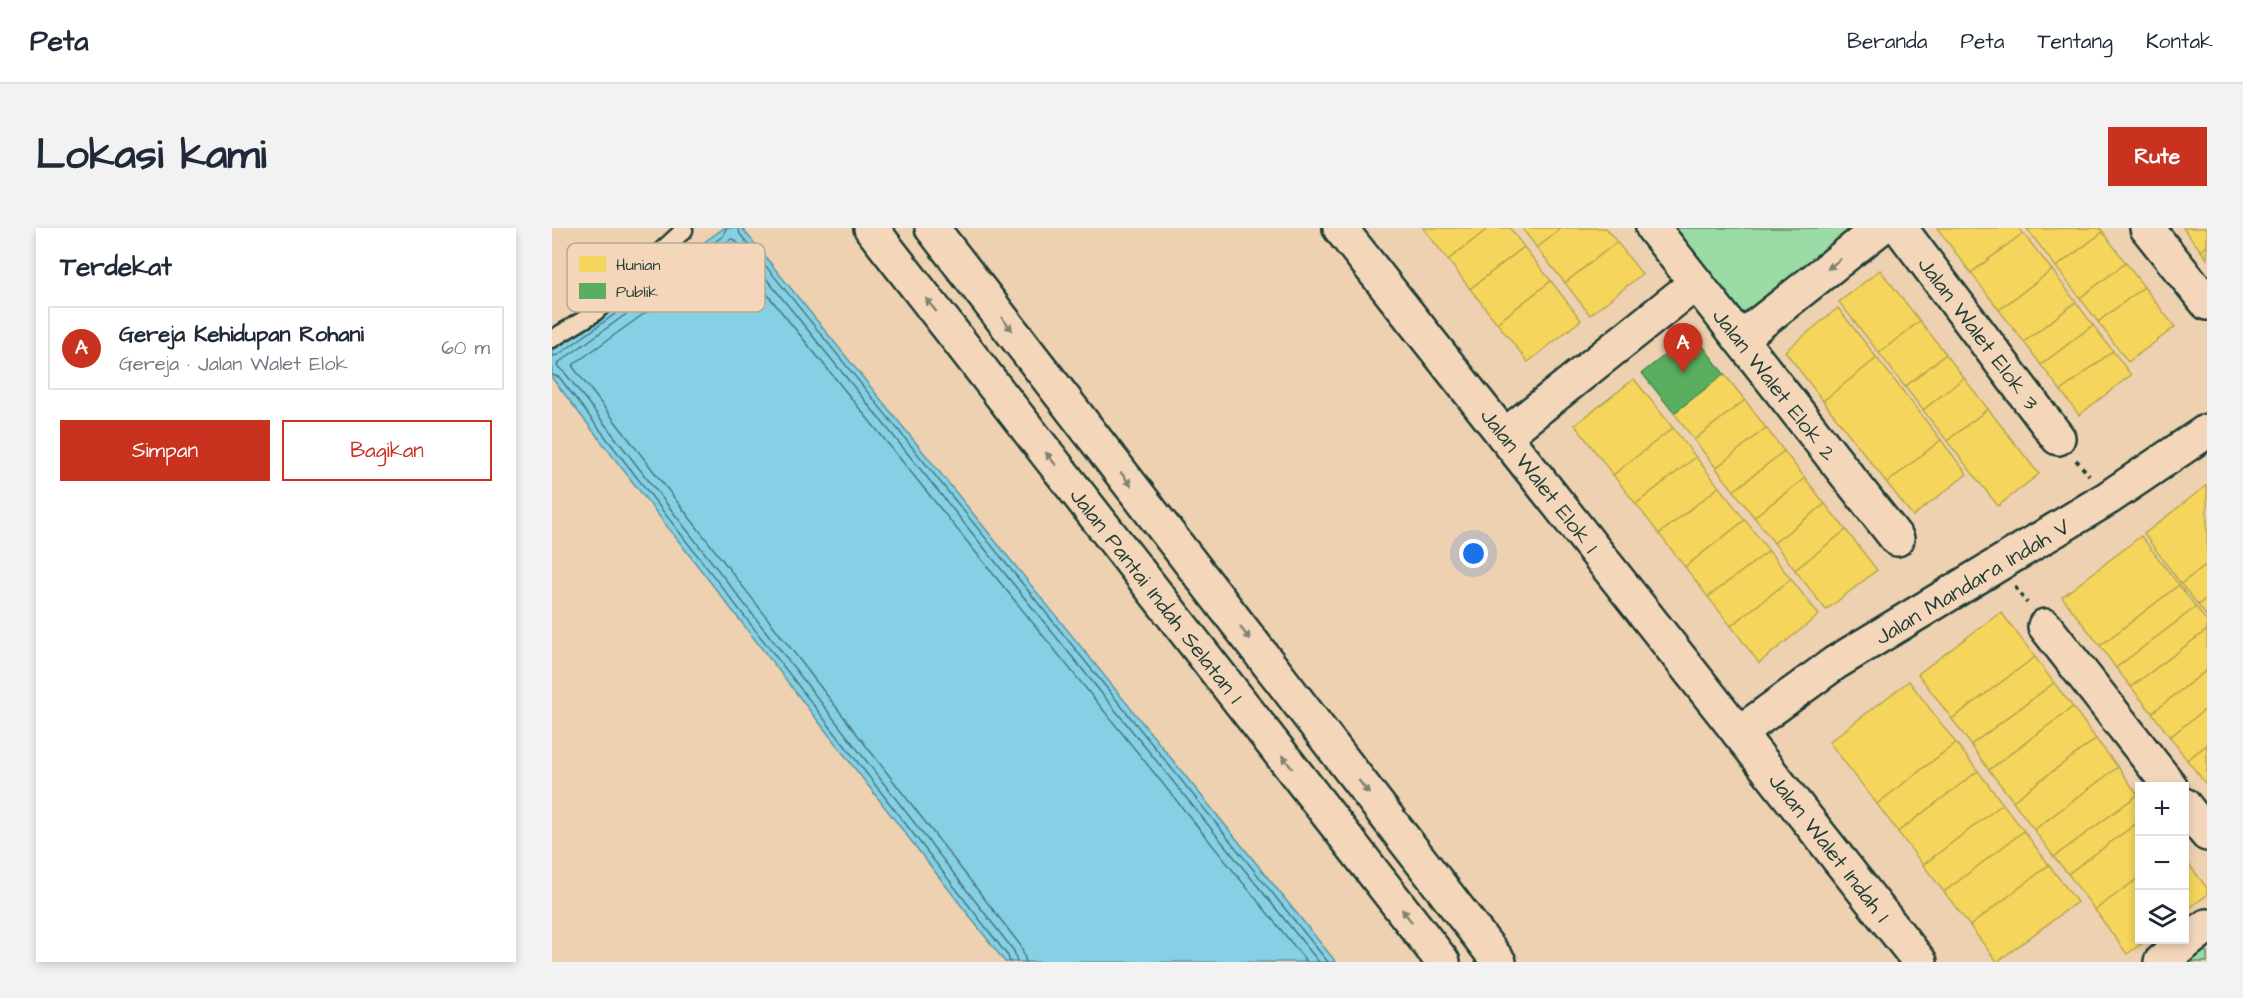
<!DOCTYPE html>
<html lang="id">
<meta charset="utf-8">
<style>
body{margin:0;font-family:"Architects Daughter",sans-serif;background:#f2f2f3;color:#1f2937}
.controls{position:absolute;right:18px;bottom:18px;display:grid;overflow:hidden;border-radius:0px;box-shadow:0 3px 9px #0003}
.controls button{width:54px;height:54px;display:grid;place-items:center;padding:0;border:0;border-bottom:2px solid #e0e1e3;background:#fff;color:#1f2937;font:30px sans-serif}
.you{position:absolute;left:922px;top:326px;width:21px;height:21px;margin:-15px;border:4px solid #fff;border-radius:50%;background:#1a73e8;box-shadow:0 0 0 9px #1a73e833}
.badge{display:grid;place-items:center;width:39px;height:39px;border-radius:50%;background:#c8321e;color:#fff;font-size:20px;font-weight:700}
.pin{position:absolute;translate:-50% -50px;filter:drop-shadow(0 2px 3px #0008)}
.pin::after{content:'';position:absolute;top:32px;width:21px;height:18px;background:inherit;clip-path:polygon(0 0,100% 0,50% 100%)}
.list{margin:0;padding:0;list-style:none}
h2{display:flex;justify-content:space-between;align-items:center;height:78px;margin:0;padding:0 24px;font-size:26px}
h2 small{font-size:20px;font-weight:400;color:#747a83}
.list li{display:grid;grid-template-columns:39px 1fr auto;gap:18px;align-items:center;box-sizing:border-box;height:84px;margin:0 12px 12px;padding:0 12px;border:2px solid #e0e1e3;border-radius:0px}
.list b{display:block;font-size:22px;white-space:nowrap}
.list p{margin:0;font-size:20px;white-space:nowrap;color:#747a83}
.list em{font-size:20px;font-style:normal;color:#747a83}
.actions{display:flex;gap:12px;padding:18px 24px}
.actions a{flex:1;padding:14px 0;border:2px solid #c8321e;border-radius:0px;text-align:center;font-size:21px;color:#c8321e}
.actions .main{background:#c8321e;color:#fff}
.icon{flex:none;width:33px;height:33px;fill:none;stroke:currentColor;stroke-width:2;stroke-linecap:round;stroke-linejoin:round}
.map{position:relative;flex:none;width:1655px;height:734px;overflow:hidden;border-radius:0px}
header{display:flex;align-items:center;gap:36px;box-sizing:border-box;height:84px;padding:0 30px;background:#fff;border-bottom:2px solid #e0e1e3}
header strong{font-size:28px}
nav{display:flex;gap:33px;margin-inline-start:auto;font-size:21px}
.intro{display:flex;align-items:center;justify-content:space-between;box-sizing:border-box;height:144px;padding:0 36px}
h1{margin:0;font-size:42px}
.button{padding:15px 27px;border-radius:0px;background:#c8321e;color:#fff;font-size:21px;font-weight:700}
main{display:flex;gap:36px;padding:0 36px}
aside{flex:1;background:#fff;border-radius:0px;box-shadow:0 3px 9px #0003}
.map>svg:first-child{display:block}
</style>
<header>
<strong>Peta</strong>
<nav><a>Beranda</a><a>Peta</a><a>Tentang</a><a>Kontak</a></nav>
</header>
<div class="intro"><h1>Lokasi kami</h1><a class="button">Rute</a></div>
<main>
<aside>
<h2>Terdekat<small></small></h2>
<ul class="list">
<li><span class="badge">A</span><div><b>Gereja Kehidupan Rohani</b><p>Gereja · Jalan Walet Elok</p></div><em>60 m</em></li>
</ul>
<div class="actions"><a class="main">Simpan</a><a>Bagikan</a></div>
</aside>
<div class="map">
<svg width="1655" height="734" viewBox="0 0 1655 734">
<rect width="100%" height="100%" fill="#eed1b1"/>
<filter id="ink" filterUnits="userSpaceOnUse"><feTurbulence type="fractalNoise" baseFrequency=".0167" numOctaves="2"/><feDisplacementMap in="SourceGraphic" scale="12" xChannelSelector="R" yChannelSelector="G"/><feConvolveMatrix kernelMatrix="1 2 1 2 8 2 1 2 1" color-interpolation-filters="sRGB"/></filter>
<g filter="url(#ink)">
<!-- green -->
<g fill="#9bdca6" stroke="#5d8c6d" stroke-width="1.5">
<path d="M1119,0H1310L1192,92Z"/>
<path d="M1655,717V734H1632Z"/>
</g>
<!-- water -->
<path fill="#85d0e5" stroke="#5c959e" stroke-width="1.5" d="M172,0H190L784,734H453L0,150V123Z"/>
<!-- homes -->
<g fill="#f6d55c" stroke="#b6a750" stroke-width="1.5">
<path d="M871,0H937L896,32Z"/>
<path d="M937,0H958L972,19L918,61L896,32Z"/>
<path d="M970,0H1010L985,20Z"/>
<path d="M1010,0H1054L1065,14L1013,55L985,20Z"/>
<path d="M1385,0H1467L1471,5L1419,45Z"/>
<path d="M1548,0L1551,4L1504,39L1475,1Z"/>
<path d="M1631,0H1655V18L1649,23Z"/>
<path d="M1551,4L1574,35L1528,70L1504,39Z"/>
<path d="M1471,5L1500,42L1447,82L1419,45Z"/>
<path d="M1065,14L1090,46L1038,87L1013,55Z"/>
<path d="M1655,18V31L1649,23Z"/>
<path d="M972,19L999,53L945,95L918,61Z"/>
<path d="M1574,35L1592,59L1546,94L1528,70Z"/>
<path d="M1328,42L1368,93L1327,125L1287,74Z"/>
<path d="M1500,42L1524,74L1472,114L1447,82Z"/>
<path d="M999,53L1029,92L976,134L945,95Z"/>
<path d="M1592,59L1623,99L1576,134L1546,94Z"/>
<path d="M1524,74L1541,97L1489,137L1472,114Z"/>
<path d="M1286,80L1325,130L1271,173L1233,123Z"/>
<path d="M1368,93L1394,126L1353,159L1327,125Z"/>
<path d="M1541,97L1561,123L1509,163L1489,137Z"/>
<path d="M1561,123L1579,147L1527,187L1509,163Z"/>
<path d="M1394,126L1412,150L1371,182L1353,159Z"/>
<path d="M1325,130L1389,212L1335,255L1271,173Z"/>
<path d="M1172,146L1193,172L1142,212L1122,185Z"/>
<path d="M1412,150L1436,181L1395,213L1371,182Z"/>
<path d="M1082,151L1121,200L1061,247L1023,197Z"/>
<path d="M1193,172L1214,200L1164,240L1142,212Z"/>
<path d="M1436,181L1487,246L1446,278L1395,213Z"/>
<path d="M1121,200L1144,229L1084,276L1061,247Z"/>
<path d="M1214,200L1232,223L1182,263L1164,240Z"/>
<path d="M1389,212L1415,246L1361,288L1335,255Z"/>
<path d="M1232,223L1253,250L1202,289L1182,263Z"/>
<path d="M1144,229L1167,259L1107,306L1084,276Z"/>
<path d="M1253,250L1273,276L1222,315L1202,289Z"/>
<path d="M1655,257V336L1629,356L1592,306Z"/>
<path d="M1167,259L1193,292L1133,339L1107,306Z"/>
<path d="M1273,276L1294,302L1243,342L1222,315Z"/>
<path d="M1193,292L1217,323L1156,369L1133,339Z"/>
<path d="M1294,302L1325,342L1274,382L1243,342Z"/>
<path d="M1589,308L1627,357L1548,418L1510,369Z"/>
<path d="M1217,323L1239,351L1179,398L1156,369Z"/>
<path d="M1655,336V370L1646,377L1629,356Z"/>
<path d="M1239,351L1267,387L1207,435L1179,398Z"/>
<path d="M1627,357L1644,379L1564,440L1548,418Z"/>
<path d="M1655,370V389L1646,377Z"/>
<path d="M1644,379L1655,394V402L1579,459L1564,440Z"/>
<path d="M1449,384L1483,429L1400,491L1366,446Z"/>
<path d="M1655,402V442L1600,485L1579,459Z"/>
<path d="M1483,429L1502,455L1419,517L1400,491Z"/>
<path d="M1655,442V480L1618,509L1600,485Z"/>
<path d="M1357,453L1404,515L1325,576L1277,514Z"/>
<path d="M1502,455L1521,479L1437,542L1419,517Z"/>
<path d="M1521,479L1544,511L1461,573L1437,542Z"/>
<path d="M1655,480V517L1635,532L1618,509Z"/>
<path d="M1544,511L1566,539L1482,602L1461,573Z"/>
<path d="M1404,515L1426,543L1346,604L1325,576Z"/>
<path d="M1655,517V555L1654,556L1635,532Z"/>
<path d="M1566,539L1586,567L1502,629L1482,602Z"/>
<path d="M1426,543L1451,576L1371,637L1346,604Z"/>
<path d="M1586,567L1588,593L1516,646L1502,629Z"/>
<path d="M1451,576L1472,603L1392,664L1371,637Z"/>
<path d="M1588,593V649L1543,682L1516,646Z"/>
<path d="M1472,603L1497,637L1418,698L1392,664Z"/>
<path d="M1632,630L1655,660V667L1632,684Z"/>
<path d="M1497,637L1525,674L1445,734L1418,698Z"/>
<path d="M1588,649V712H1595L1575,726L1543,682Z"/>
</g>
<!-- public -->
<path fill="#5aae61" stroke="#488c54" stroke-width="1.5" d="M1141,105L1172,146L1122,185L1090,145Z"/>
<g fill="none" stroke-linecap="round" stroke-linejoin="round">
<!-- shore -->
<g stroke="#48787b" stroke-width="1.5">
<path d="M186,0L188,6L776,734"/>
<path d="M0,128L6,127L171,8L174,0"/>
<path d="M0,147L7,149L456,728L458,734"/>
<path d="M465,734L462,723L13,145L5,138L6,135L179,11L183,12L767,734"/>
<path d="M474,734L469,718L21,139L22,136L178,24H181L755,734"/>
</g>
<defs>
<path id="service" d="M0,111L41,86L132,2L131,0"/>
<g id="minor">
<path d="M788,0L1368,734"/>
<path d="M1101,0L1345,311"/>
<path d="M1348,0L1506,210"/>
<path d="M1595,0L1655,75"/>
<path d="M1188,111L1328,0"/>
<path d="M952,208L1144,55"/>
<path d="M1493,398L1618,558"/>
<path d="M1187,505L1283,435L1556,270L1655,203"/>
<path d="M1632,577L1655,606"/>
<path d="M1609,734L1655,698"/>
</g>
<g id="tertiary">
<path d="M319,0L891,734"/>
<path d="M380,0L947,734"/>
</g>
</defs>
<!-- service casing -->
<use href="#service" stroke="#1f3d34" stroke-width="21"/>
<!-- minor casing -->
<use href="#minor" stroke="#1f3d34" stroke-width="38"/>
<!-- tertiary casing -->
<use href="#tertiary" stroke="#1f3d34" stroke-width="38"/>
<!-- path -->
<g stroke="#1f3d34" stroke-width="4" stroke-dasharray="4.5 4.5" stroke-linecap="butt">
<path d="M1524,232L1537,247"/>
<path d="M1463,359L1475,375"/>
</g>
<!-- service -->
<use href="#service" stroke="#f4d7bb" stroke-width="16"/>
<!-- minor -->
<use href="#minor" stroke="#f4d7bb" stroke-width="33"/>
<!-- tertiary -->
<use href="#tertiary" stroke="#f4d7bb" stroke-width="33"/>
</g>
<!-- one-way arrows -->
<defs><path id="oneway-solid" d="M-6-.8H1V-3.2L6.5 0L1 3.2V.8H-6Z" transform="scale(1.5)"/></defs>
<g fill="#7f8271">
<use href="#oneway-solid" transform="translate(1282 36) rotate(142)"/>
<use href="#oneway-solid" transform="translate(379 77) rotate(-128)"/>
<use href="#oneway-solid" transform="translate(455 96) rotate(52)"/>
<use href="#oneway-solid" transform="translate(499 231) rotate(-128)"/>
<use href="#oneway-solid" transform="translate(574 251) rotate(52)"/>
<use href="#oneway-solid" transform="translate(693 405) rotate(52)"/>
<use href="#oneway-solid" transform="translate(735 534) rotate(-128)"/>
<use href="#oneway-solid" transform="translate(812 559) rotate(52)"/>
<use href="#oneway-solid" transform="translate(855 688) rotate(-128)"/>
</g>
</g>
<g text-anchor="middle" stroke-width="6" stroke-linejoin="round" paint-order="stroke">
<!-- street labels -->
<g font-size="22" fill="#1f3d34" stroke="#f4d7bb">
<text transform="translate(1427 105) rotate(53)" y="8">Jalan Walet Elok 3</text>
<text transform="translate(1223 156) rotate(52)" y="8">Jalan Walet Elok 2</text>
<text transform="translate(988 252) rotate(52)" y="8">Jalan Walet Elok 1</text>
<text transform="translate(1420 353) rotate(-31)" y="8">Jalan Mandara Indah V</text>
<text transform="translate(605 367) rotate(52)" y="8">Jalan Pantai Indah Selatan 1</text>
<text transform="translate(1278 619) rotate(52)" y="8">Jalan Walet Indah 1</text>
</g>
</g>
<!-- legend -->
<rect x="15" y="15" width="198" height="69" rx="9" fill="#f4d7bb" stroke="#b4a992" stroke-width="1.5"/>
<rect x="27" y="28" width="27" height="16" fill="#f6d55c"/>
<rect x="27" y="55" width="27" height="16" fill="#5aae61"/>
<g font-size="16" fill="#1f3d34">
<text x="64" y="42">Hunian</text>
<text x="64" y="69">Publik</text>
</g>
</svg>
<div class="controls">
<button>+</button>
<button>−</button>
<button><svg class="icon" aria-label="layers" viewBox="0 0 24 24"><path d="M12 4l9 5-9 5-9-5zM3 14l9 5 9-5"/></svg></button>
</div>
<div class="you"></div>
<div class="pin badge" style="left:1131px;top:145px">A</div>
</div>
</main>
